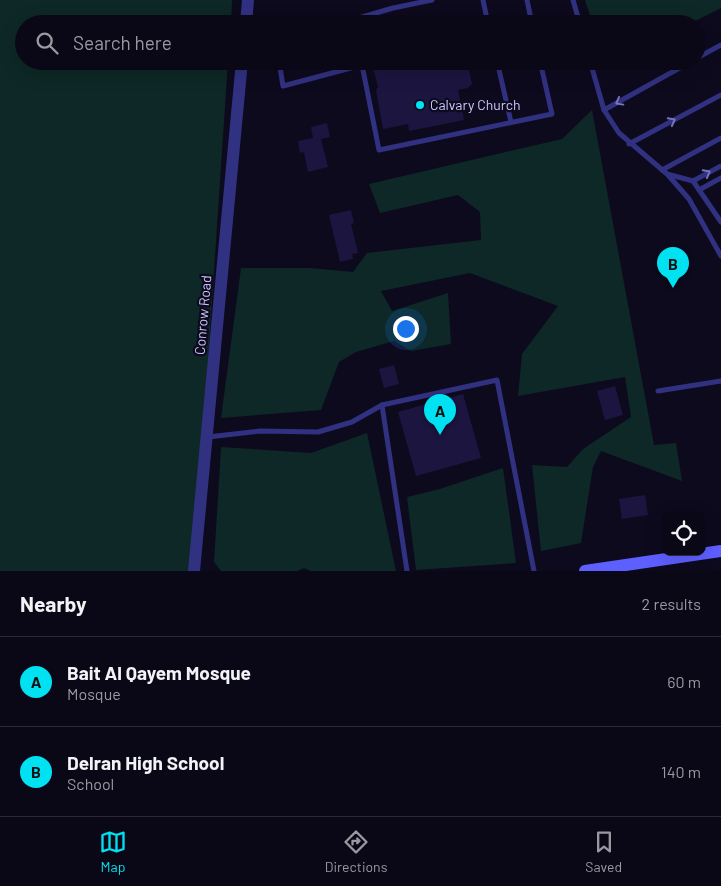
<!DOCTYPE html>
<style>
body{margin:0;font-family:Barlow,sans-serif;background:#181623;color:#f1f3f6}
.controls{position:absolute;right:15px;bottom:15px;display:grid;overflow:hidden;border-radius:10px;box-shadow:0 5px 20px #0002}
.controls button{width:45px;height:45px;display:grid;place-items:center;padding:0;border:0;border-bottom:1px solid #2a2935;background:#0a0816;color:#f1f3f6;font:25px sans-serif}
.you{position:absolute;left:405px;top:328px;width:18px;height:18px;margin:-12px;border:4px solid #fff;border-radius:50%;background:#1a73e8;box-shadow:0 0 0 8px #1a73e833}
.badge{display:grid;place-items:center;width:32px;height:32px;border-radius:50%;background:#00e2f2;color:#111;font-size:16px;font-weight:700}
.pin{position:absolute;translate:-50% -41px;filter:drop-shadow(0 1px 2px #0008)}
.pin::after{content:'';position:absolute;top:26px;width:18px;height:15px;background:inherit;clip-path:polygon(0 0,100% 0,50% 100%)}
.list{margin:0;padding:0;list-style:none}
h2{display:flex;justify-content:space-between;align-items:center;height:65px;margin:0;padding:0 20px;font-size:21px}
h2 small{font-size:16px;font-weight:400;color:#999aa1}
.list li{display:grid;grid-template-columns:32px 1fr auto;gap:15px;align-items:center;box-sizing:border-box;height:90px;padding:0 20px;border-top:1px solid #2a2935}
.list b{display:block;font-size:19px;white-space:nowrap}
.list p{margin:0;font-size:16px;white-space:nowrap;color:#999aa1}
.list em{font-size:16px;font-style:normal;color:#999aa1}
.icon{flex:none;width:28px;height:28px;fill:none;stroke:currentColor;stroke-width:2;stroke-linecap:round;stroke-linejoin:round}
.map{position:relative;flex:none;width:721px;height:571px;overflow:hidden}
.search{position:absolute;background:#0a0816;box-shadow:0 5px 20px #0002;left:15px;right:15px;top:15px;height:55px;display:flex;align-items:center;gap:12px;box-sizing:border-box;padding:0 18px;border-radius:28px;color:#999aa1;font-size:19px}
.sheet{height:245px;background:#0a0816}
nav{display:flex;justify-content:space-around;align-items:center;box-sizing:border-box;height:70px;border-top:1px solid #2a2935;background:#0a0816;font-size:14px;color:#999aa1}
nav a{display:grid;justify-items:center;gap:2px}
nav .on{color:#00e2f2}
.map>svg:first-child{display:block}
</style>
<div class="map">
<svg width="721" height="571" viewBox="0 0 721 571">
<rect width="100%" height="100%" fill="#0d0a1e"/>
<!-- green -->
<g fill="#0d2826">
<path d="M0,0H232L231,24H24V61H228L194,571H0Z"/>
<path d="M585,0H721V8L689,24H593Z"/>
<path d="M592,110L654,445L676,443L682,481L601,451L593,467L581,543L541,551L532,465L567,467L583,449L631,417L625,377L518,396L522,354L558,306L470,273L381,291L392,311L448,293L451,344L411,351L394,341L356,352L339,362L321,410L221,418L241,268H310L353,272L367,253L481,240L480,212L458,195L380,213L369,184L562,139Z"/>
<path d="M367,433L396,571H311L304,568L297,571H221L214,562L221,447L311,453Z"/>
<path d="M503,468L516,563L416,570L407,497L440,489Z"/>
</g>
<!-- building -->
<g fill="#1c1540">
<path d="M425,17L433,24L436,21L451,18L458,24H410L414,19Z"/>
<path d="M371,61H467L472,84L468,88L458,90L464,120L409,131L408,124L383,129L376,90L378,87Z"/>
<path d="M327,123L330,137L321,139L328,167L308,172L304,152L300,153L298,141L313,138L311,127Z"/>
<path d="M351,210L354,223L351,224L358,253L352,254L353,259L340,262L329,215Z"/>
<path d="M394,365L399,384L384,388L379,369Z"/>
<path d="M615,386L623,415L605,420L597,391Z"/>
<path d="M463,394L481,458L416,476L398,412Z"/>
<path d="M645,495L648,515L622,519L619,499Z"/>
</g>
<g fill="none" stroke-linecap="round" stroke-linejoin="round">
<!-- service -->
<g stroke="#313181" stroke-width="5">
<path d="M483,0L488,24"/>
<path d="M527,0L532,24"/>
<path d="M573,0L580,24"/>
<path d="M352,20L393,8L432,0"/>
<path d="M337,24L352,20L353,24"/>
<path d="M697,58L721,45"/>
<path d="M279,61L283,86L362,65L361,61"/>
<path d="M497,61L511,122"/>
<path d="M590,61L604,110L619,133L667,174L693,181L721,222"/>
<path d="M362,65L379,150L552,114L540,61"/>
<path d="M604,110L692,61"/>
<path d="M629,144L721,95"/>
<path d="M662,170L721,138"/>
<path d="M668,175L689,199L721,256"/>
<path d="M693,181L721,166"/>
<path d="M699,190L721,178"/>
<path d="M658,391L721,381"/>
<path d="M382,405L407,571"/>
<path d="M208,437L260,431L318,432L352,422L382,405L497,380L534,571"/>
</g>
<!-- tertiary -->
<g stroke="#313181" stroke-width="12">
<path d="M246,24L248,0"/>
<path d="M194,571L242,61"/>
</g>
<!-- secondary -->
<path stroke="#5e5fff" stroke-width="12" d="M585,571L721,551"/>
</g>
<!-- one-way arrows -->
<defs><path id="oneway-chevron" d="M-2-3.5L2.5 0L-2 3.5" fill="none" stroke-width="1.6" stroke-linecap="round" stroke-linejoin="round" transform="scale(1.25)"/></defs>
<g stroke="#7674ba">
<use href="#oneway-chevron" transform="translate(619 102) rotate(151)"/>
<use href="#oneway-chevron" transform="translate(672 121) rotate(-28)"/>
<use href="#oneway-chevron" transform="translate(707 173) rotate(-28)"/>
</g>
<!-- markers -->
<circle fill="#00e2f2" stroke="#0d0a1e" stroke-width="2" cx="420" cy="105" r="5"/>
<g text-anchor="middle" stroke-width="4.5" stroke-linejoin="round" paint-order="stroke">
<!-- poi labels -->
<g font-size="14" fill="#cbc7ff" stroke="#0d0a1e" text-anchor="start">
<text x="430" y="110">Calvary Church</text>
</g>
<!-- street labels -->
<g font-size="14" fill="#cbc7ff" stroke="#0d0a1e">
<text transform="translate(203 315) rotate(-85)" y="5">Conrow Road</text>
</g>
</g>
</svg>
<div class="controls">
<button><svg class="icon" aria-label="locate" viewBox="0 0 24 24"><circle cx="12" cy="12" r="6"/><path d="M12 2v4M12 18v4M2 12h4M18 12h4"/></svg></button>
</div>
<div class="you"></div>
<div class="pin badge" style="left:440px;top:435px">A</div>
<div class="pin badge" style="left:673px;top:288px">B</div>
<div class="search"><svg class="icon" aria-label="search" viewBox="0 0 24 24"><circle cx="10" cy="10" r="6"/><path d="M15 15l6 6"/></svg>Search here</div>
</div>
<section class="sheet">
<h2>Nearby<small>2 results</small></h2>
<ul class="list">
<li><span class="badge">A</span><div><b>Bait Al Qayem Mosque</b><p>Mosque</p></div><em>60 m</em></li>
<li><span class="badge">B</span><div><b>Delran High School</b><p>School</p></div><em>140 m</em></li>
</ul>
</section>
<nav>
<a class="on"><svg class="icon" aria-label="map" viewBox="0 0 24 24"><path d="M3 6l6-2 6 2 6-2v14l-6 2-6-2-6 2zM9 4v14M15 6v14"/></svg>Map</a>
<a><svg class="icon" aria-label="directions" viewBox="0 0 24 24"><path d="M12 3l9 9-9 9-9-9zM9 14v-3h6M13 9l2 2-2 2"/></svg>Directions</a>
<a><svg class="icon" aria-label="saved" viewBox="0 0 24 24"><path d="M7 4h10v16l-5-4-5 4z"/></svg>Saved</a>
</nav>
